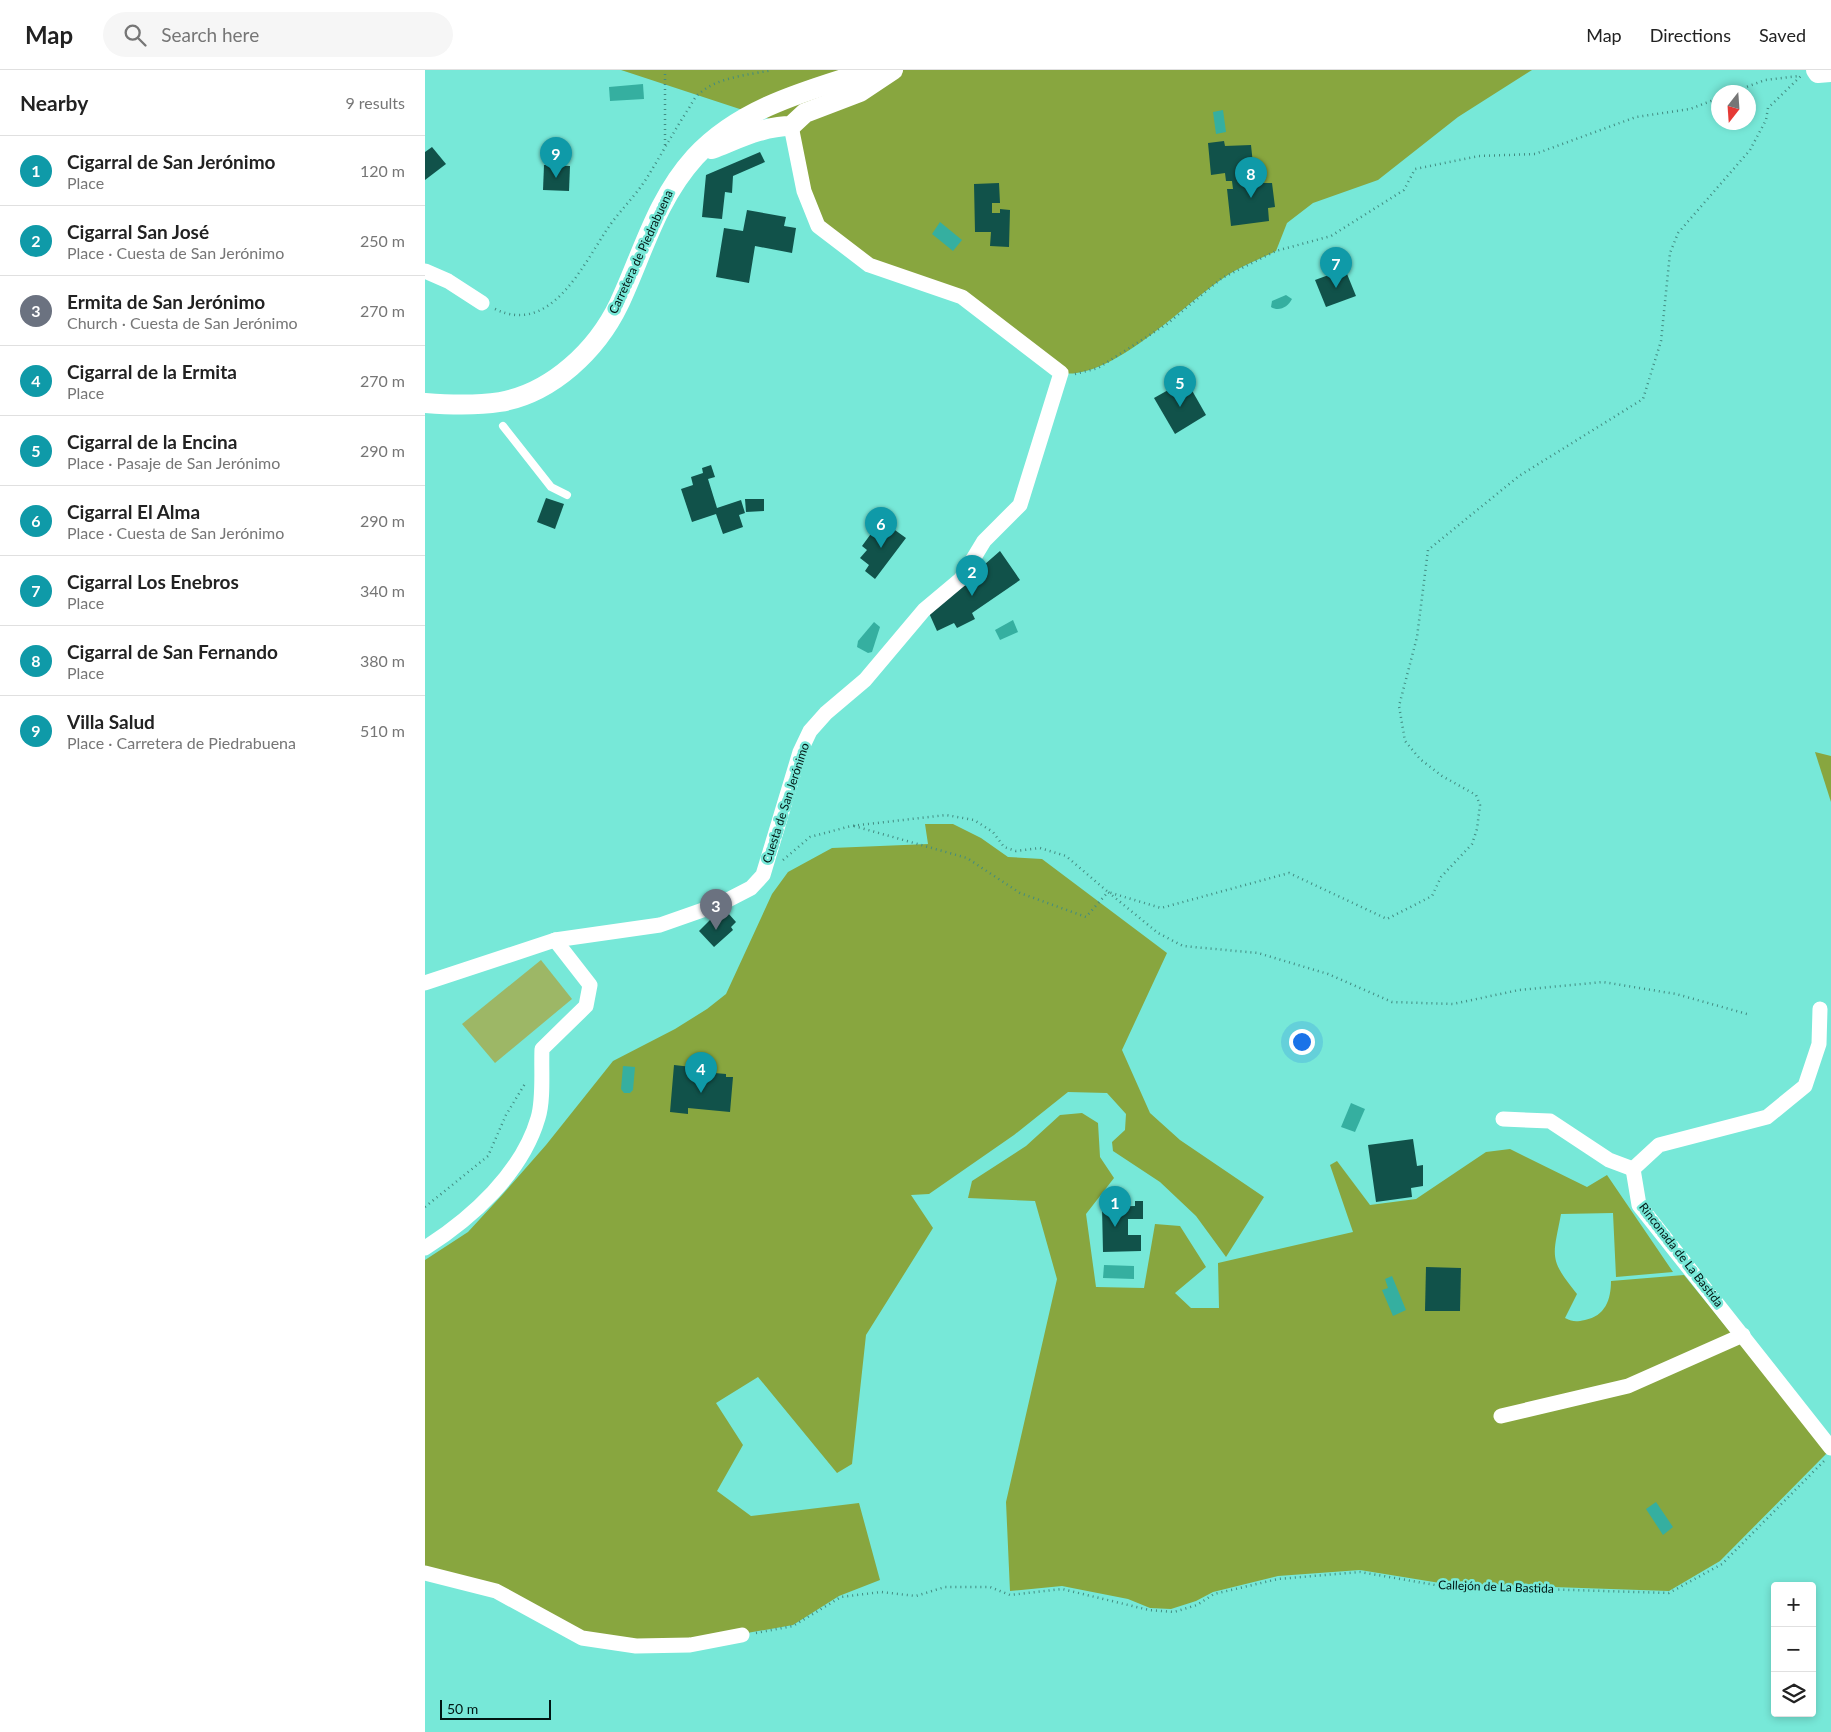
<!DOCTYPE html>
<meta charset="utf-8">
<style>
body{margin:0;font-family:Lato,sans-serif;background:#f6f6f6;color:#222}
.controls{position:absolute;right:15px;bottom:15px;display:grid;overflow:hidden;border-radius:5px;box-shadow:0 2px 8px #0003}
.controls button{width:45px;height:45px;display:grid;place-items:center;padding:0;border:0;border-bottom:1px solid #e0e0e0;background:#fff;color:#222;font:25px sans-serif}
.compass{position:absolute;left:1286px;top:15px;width:45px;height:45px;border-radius:50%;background:#fff;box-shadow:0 2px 8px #0003;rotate:197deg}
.scale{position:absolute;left:15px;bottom:12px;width:111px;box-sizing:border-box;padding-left:5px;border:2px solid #001613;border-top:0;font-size:14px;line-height:18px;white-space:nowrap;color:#001613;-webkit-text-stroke:4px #77e8d8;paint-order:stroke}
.you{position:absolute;left:876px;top:971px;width:18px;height:18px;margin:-12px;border:4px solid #fff;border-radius:50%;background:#1a73e8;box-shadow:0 0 0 8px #1a73e833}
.badge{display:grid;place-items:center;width:32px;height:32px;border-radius:50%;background:#2563eb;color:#fff;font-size:16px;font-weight:700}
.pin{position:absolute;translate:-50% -41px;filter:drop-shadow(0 1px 2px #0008)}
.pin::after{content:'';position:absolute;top:26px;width:18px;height:15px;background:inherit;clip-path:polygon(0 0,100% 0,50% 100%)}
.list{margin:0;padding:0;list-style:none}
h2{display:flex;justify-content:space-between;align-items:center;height:65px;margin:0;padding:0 20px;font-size:21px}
h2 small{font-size:16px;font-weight:400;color:#767676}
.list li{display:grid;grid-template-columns:32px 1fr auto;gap:15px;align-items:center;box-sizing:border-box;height:70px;padding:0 20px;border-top:1px solid #e0e0e0}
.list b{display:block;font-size:19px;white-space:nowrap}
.list p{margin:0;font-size:16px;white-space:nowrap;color:#767676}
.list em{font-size:16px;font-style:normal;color:#767676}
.icon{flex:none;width:28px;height:28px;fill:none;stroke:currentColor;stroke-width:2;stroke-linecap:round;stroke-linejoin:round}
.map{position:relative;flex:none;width:1406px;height:1662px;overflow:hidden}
header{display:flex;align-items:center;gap:30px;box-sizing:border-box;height:70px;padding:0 25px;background:#fff;border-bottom:1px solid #e0e0e0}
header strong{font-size:24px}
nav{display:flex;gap:28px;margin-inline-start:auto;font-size:18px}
.search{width:350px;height:45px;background:#f6f6f6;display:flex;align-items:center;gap:12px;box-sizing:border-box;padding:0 18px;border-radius:28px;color:#767676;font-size:19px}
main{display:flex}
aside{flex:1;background:#fff}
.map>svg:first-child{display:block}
</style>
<header>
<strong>Map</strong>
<div class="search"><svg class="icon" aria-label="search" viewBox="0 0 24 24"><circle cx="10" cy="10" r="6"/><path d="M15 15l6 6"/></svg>Search here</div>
<nav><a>Map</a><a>Directions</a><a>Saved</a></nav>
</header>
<main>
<aside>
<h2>Nearby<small>9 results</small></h2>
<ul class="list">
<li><span class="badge" style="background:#0f9aa8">1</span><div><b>Cigarral de San Jerónimo</b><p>Place</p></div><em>120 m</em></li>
<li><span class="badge" style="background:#0f9aa8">2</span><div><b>Cigarral San José</b><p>Place · Cuesta de San Jerónimo</p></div><em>250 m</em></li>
<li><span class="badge" style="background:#6b7280">3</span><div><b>Ermita de San Jerónimo</b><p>Church · Cuesta de San Jerónimo</p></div><em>270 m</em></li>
<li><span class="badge" style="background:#0f9aa8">4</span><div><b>Cigarral de la Ermita</b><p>Place</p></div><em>270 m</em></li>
<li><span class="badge" style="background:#0f9aa8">5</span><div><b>Cigarral de la Encina</b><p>Place · Pasaje de San Jerónimo</p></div><em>290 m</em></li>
<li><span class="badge" style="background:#0f9aa8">6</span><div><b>Cigarral El Alma</b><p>Place · Cuesta de San Jerónimo</p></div><em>290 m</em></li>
<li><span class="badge" style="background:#0f9aa8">7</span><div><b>Cigarral Los Enebros</b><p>Place</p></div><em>340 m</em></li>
<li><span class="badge" style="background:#0f9aa8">8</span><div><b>Cigarral de San Fernando</b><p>Place</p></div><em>380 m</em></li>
<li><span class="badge" style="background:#0f9aa8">9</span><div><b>Villa Salud</b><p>Place · Carretera de Piedrabuena</p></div><em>510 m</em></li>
</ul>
</aside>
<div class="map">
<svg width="1406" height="1662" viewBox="0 0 1406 1662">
<rect width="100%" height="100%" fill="#77e8d8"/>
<!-- green -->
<path fill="#9db766" d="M116,890L147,929L70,993L37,954Z"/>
<!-- forest -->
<g fill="#88a63f">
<path d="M196,0H1107L1033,47L953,110L888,133L862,153L851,181C833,190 813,197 797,209C757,236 686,311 636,303L537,227L444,195L393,156L366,56Z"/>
<path d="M1390,682L1406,686V732Z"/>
<path d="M500,754H528L556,768L583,787L617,789L742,883L697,980L725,1043L755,1070L839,1127L801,1187L771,1146L735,1112L688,1081L687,1072L700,1060L701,1044L682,1023L643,1022L589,1065L504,1124L486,1125L508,1158L441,1265L427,1394L412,1403L333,1307L291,1333L318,1375L292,1421L326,1446L434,1433L455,1510L414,1526L368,1555L265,1573L157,1566L72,1520L0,1502V1190L43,1162L78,1124L121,1075L188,991L250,959L282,939L301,924L347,824L363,802L407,778L503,774Z"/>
<path d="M657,1043L673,1053L675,1087L689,1108L661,1144L671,1217L719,1218L730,1154L755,1156L781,1197L750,1223L766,1238H794L793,1193L928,1162L905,1095L912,1091L945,1135L991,1129L1061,1082L1085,1079L1162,1117L1182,1105L1248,1202L1191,1207L1188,1143L1136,1144C1128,1187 1123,1188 1152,1224L1140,1248C1148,1252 1151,1252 1160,1250C1180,1246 1186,1230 1186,1211L1259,1205L1403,1382L1295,1491L1244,1521L1015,1513L935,1500L853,1506L788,1522L771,1531L746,1539L725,1538L703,1529L637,1516L585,1521L581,1432L632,1209L610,1131L543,1128L547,1111L601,1076L635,1045Z"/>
</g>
<!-- water -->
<g fill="#35afa0">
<path d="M218,14L219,29L185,31L184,17Z"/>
<path d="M798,40L801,62L791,64L788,42Z"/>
<path d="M515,152L537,170L528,181L507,164Z"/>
<path d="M861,225L867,229C863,237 854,242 846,237L847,231Z"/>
<path d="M588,550L593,562L575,570L570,560Z"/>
<path d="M449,552L455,557L447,582L443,583L432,577L433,571Z"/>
<path d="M198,996L210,997L208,1020L205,1023H199L196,1019Z"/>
<path d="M926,1033L940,1039L930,1062L916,1057Z"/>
<path d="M679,1195L709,1196V1209L678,1208Z"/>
<path d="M967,1206L981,1240L968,1246L957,1220L963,1218L960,1209Z"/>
<path d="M1231,1432L1248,1457L1238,1465L1221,1439Z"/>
</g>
<!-- building -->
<g fill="#11524a">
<path d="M799,71L800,76L826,75L828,94H824L825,102L819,103L820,109L829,108V113H847L850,137L843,138L844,151L806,156L802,119H808L807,111H801L800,103L786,105L783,73Z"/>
<path d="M7,77L21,94L0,110V82Z"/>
<path d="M335,82L340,92L308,106L307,123L300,122L297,149L277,147L281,105Z"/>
<path d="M119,95L145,96L144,121L118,120Z"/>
<path d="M574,113L575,133H567V143H575V139L585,140L584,177L565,176L566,162H550L549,114Z"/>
<path d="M322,140L361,147L359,156L371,158L367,183L330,176L324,213L291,207L299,158L318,161Z"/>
<path d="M920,199L931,226L901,237L890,210Z"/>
<path d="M761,310L781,345L750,364L729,328Z"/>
<path d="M286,395L290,407L283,409L292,438L316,430L320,443L314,445L318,457L298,464L291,444L267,452L256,419L268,415L266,407L278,403L277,398Z"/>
<path d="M121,428L139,434L130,459L112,452Z"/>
<path d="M320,429H339V441L321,442Z"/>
<path d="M456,450L481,468L450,509L440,501L444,495L435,488L442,480L437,476Z"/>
<path d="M575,481L595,510L547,543L550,549L532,558L529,553L512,561L504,543Z"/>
<path d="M303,843L311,852L306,857L308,860L289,877L274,861L291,844L294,846Z"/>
<path d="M249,995L267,997V1001L301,1004V1007H308L305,1042L263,1038V1044L245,1042Z"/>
<path d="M988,1069L992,1096L998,1095V1116L986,1118L987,1127L951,1132L943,1075Z"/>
<path d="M710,1131H718V1149H703V1165H716V1181L678,1182L677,1137L710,1136Z"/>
<path d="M1001,1197L1036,1198L1035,1241H1000Z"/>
</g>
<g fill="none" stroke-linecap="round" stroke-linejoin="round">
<!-- path -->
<g stroke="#428b81" stroke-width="2.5" stroke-dasharray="1 4" stroke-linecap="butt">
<path d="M1308,22L1340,10L1374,6"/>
<path d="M240,75V0"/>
<path d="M70,239C125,266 157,197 181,161C193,142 211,126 223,106C236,85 248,63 262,41C266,36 269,27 275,23C293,7 324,5 347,0"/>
<path d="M650,304L673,298L742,254L797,208L851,181L906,166L979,120L990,99L1054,86L1110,84L1211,47L1265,39L1294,28"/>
<path d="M429,756L542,788L595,823L661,847L683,822L733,863L758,876L833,883L903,904L967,932L1028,934L1094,920L1178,912L1251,924L1322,944"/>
<path d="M358,790L385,767L426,756L521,745L549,750L568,762L579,777L591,781L615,778L641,786L683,822L736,838L864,803L962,849L1007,826L1016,807L1047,774L1052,759L1055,735L1051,725L1017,706L995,689L980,671L974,636L992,567L1003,480L1094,406L1218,329L1236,271L1245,183L1253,163L1325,80L1341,50L1343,38L1376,6"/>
<path d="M0,1137L63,1086L81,1045L101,1012"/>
<path d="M331,1563L368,1556L416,1527L456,1522L491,1526L520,1517H565L585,1525L637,1519L724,1540L749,1542L772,1535L789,1524L853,1509L935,1502L1016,1516L1244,1523L1297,1494L1400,1390"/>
</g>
<!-- service -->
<path stroke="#fff" stroke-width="8" d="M78,356L126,417L142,425"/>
<!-- minor -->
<g stroke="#fff" stroke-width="15">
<path d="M0,201L23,211L57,233"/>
<path d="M0,913L130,870L235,855L295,834L326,818L338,805L375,682L385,661L401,643L440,610L499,540L536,509L559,471L595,435L636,303L537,227L444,195L393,156L379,121L366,56"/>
<path d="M1078,1049L1125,1051L1184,1090L1208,1099"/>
<path d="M1208,1099L1214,1135L1406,1378"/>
<path d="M1208,1099L1234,1075L1342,1047L1380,1016L1394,974L1395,939"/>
<path d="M0,1178C47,1148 97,1103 113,1048C119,1029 116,999 117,979L161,936L165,915L130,870"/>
<path d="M1076,1346L1203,1316L1318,1265"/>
<path d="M0,1503L71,1521L157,1568L211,1576L265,1575L317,1565"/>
</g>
<!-- secondary -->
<g stroke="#fff" stroke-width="20">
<path d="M1391,0L1393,3L1406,2"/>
<path d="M287,79C313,69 338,56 366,56L380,43L435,22L468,0"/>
<path d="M0,333C25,335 50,336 75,332C127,323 172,280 194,234C218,183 231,130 270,87C316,37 384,20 447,0"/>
</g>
</g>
<g text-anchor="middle" stroke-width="5" stroke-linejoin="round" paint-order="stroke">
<!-- street labels -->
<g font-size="12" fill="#001613" stroke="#77e8d8">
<text transform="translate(216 182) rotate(-65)" y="4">Carretera de Piedrabuena</text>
<text transform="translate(361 733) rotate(-72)" y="4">Cuesta de San Jerónimo</text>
<text transform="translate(1256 1185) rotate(52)" y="4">Rinconada de La Bastida</text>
<text transform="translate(1071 1517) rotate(2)" y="4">Callejón de La Bastida</text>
</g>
</g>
</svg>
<div class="controls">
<button>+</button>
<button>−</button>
<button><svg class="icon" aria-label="layers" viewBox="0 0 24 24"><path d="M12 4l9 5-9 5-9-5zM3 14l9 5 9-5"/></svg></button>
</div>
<svg class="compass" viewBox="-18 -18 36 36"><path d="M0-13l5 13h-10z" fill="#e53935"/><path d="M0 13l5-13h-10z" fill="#767676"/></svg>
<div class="scale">50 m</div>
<div class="you"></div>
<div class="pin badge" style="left:690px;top:1157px;background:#0f9aa8">1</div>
<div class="pin badge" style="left:547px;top:526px;background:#0f9aa8">2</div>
<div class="pin badge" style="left:291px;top:860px;background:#6b7280">3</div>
<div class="pin badge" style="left:276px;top:1023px;background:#0f9aa8">4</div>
<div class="pin badge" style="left:755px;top:337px;background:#0f9aa8">5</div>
<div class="pin badge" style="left:456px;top:478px;background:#0f9aa8">6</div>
<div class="pin badge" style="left:911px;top:218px;background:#0f9aa8">7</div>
<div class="pin badge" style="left:826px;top:128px;background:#0f9aa8">8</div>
<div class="pin badge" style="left:131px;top:108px;background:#0f9aa8">9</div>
</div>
</main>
